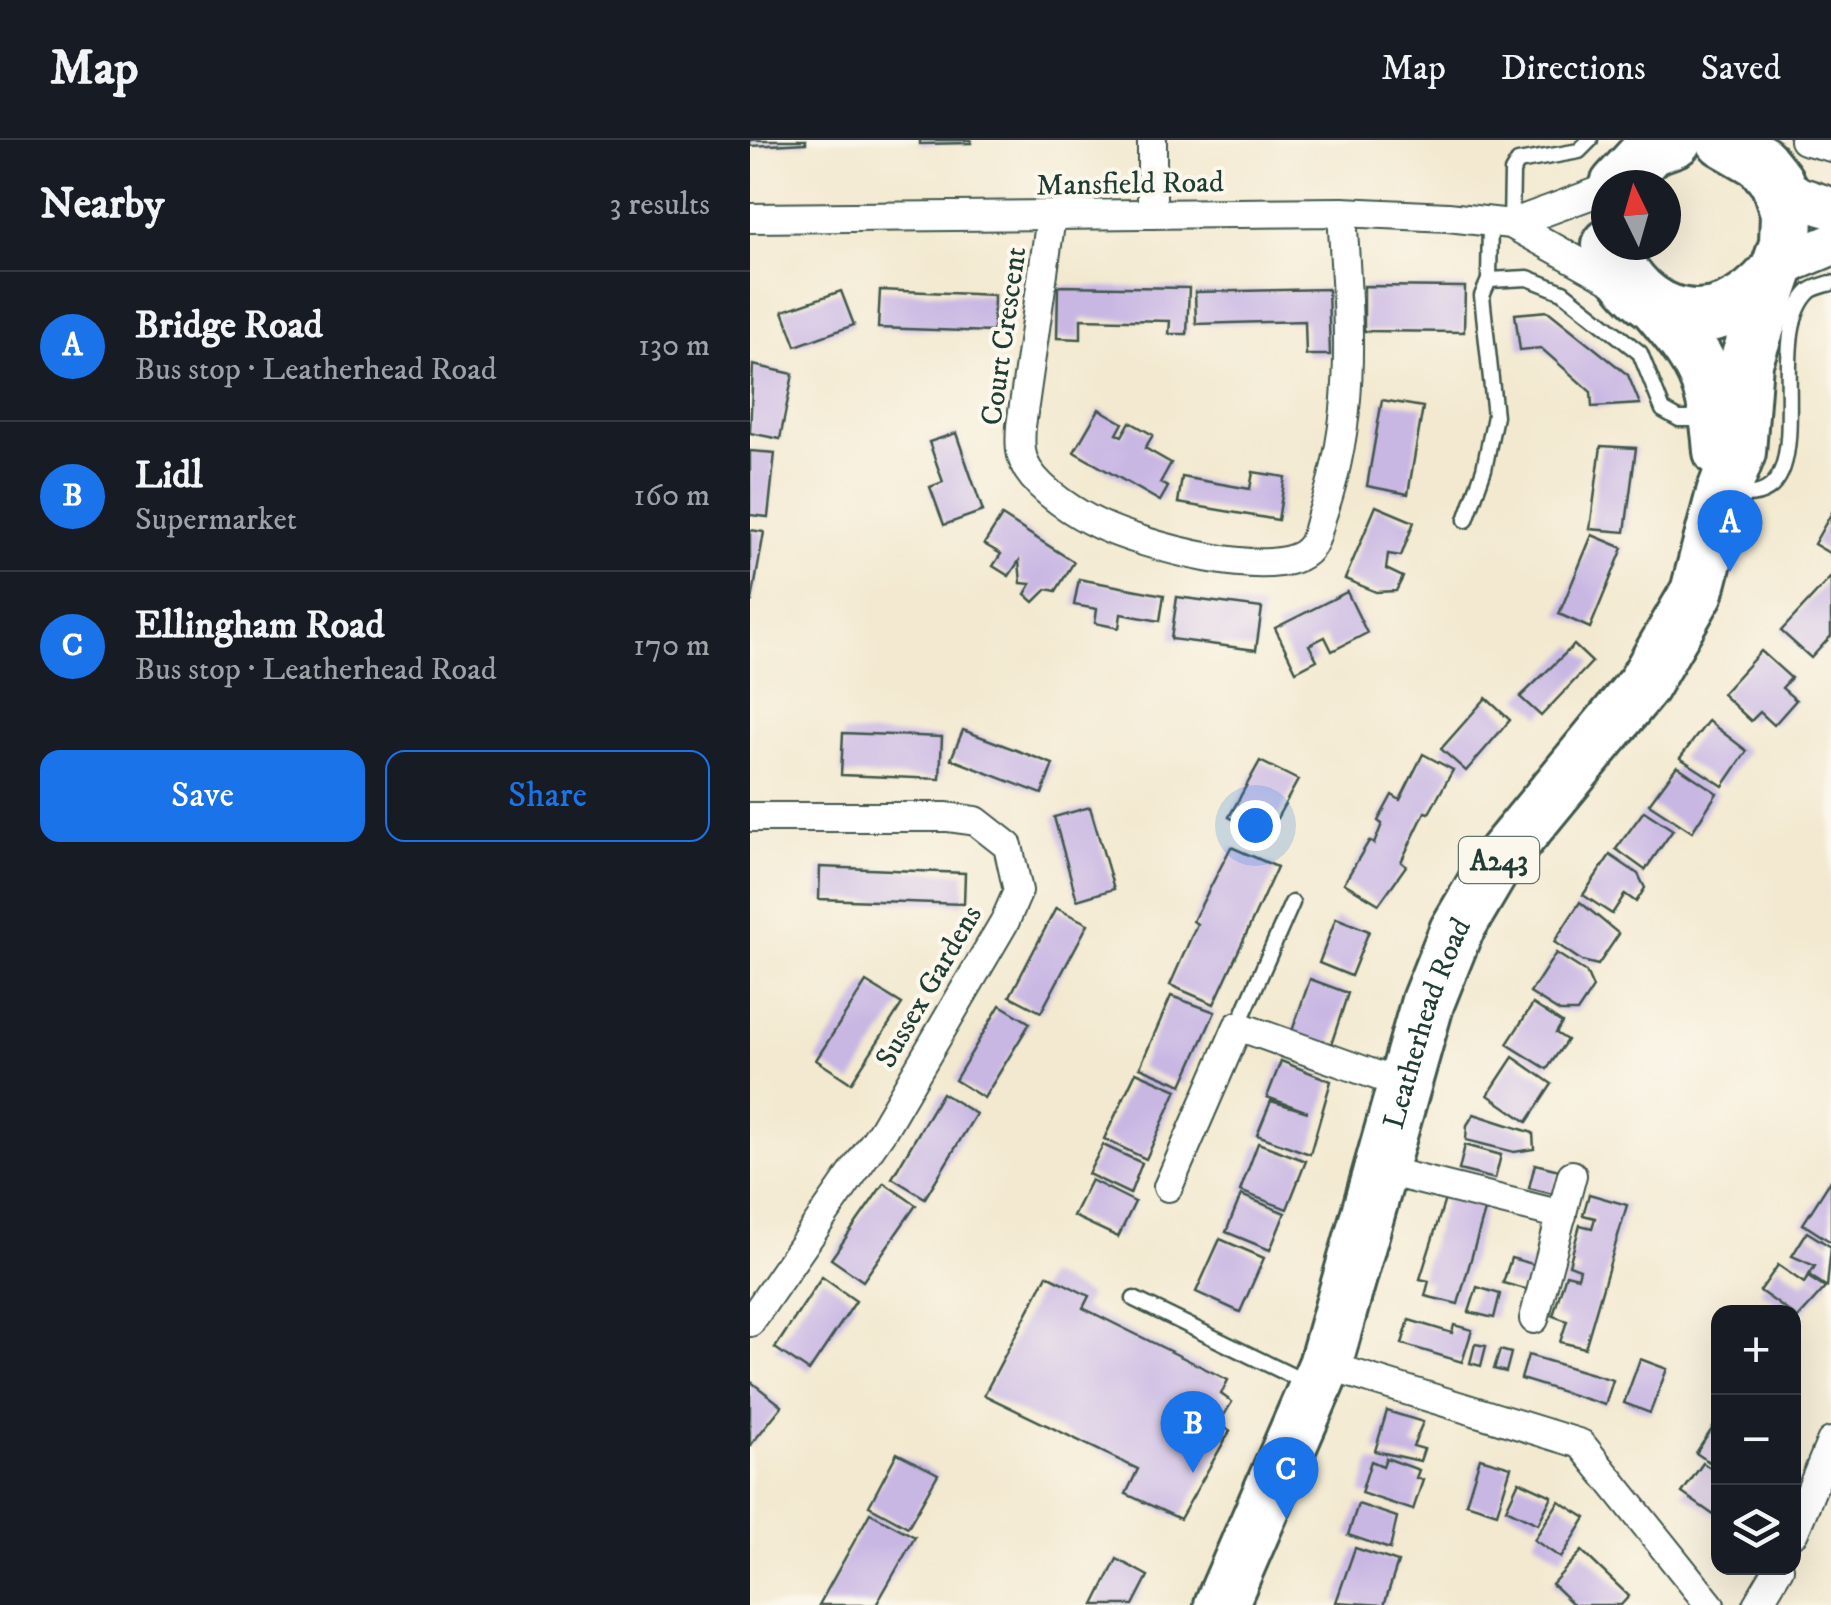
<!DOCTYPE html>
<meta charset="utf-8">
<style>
body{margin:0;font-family:"IM FELL DW Pica",serif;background:#20242c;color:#f1f3f6}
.controls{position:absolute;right:30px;bottom:30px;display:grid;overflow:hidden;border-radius:20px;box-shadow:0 10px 40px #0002}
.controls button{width:90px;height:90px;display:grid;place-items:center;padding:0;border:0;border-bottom:2px solid #363941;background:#171b24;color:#f1f3f6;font:50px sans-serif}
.compass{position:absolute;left:841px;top:30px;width:90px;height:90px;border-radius:50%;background:#171b24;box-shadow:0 10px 40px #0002;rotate:355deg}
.you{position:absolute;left:505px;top:685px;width:35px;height:35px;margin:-25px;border:8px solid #fff;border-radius:50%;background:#1a73e8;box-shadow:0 0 0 15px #1a73e833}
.badge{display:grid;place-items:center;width:65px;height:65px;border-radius:50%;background:#1a73e8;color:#fff;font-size:32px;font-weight:700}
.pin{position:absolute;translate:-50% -82px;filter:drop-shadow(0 2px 5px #0008)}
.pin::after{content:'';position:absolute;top:52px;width:35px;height:30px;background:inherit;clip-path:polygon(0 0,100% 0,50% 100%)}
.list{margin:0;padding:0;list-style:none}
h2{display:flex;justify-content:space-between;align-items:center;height:130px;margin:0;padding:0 40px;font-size:42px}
h2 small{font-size:32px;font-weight:400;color:#9ea1a6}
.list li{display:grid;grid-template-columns:65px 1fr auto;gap:30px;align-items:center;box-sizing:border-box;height:150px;padding:0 40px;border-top:2px solid #363941}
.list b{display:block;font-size:38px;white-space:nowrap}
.list p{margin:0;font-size:32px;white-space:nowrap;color:#9ea1a6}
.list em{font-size:32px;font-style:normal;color:#9ea1a6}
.actions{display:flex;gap:20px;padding:30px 40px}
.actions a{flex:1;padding:22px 0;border:2px solid #1a73e8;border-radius:20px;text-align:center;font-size:35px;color:#1a73e8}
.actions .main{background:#1a73e8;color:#fff}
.icon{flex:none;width:55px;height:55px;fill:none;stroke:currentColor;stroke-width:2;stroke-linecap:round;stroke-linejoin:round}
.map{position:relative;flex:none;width:1081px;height:1465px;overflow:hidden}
header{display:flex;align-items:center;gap:60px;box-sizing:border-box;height:140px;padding:0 50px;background:#171b24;border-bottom:2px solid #363941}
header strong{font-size:48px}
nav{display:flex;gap:55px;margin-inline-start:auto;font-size:35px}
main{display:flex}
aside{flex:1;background:#171b24}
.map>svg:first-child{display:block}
</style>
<header>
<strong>Map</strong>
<nav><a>Map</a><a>Directions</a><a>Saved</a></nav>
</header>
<main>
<aside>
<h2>Nearby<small>3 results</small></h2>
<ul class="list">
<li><span class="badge">A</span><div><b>Bridge Road</b><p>Bus stop · Leatherhead Road</p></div><em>130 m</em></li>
<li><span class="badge">B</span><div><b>Lidl</b><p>Supermarket</p></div><em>160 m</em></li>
<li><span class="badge">C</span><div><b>Ellingham Road</b><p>Bus stop · Leatherhead Road</p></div><em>170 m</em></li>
</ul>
<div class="actions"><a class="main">Save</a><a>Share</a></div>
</aside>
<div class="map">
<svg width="1081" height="1465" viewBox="0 0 1081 1465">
<rect width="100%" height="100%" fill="#fbf7ec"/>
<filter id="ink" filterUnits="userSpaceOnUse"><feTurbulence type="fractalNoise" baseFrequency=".01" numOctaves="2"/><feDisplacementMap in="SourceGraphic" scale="20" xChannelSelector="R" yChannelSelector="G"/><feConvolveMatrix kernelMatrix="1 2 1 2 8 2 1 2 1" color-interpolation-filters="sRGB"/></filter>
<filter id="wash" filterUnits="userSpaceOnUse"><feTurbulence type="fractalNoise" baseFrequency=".0048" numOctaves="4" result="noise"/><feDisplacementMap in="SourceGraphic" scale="40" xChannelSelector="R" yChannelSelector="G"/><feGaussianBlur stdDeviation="2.25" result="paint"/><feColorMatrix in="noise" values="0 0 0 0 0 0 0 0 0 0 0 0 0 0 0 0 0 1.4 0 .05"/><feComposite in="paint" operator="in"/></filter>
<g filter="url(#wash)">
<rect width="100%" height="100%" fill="#f3e9d0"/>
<g id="blocks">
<!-- building -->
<g fill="#c8b6e3">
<path d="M0,0H56V3L0,6Z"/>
<path d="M170,0H221V3L170,4Z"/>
<path d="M308,146L439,148L437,194H419L420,181L331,179V199L307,198Z"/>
<path d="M614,146L715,147L714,192L614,191Z"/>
<path d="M578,149L580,215H556L555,181L446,184L445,152Z"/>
<path d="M130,150L244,155L243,192L128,188Z"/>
<path d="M91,151L104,185L46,206L33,171Z"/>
<path d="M798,171L878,235L890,264L842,267L841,252L791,208L770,210L765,174Z"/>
<path d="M3,225L43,234L30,299L0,293Z"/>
<path d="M632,260L673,267L658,354L617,346Z"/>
<path d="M349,269L373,283L367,294L372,296L380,282L403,295L395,308L421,323L410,343L418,347L410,361L324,312Z"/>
<path d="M206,293L233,371L194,385L180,347L193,342L179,302Z"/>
<path d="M851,306L886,308L875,392L840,389Z"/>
<path d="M0,311L25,313L18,377L0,375Z"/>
<path d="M503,332L535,337L528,380L428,363L432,337L500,349Z"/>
<path d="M626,366L664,382L651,416L638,414L636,429L653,437L646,451L626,452L595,439Z"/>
<path d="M1081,374V414L1064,404Z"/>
<path d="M252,376L324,422L306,451L297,449L284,462L275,454L281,444L271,443L269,421L259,436L243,426L251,414L234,404Z"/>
<path d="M0,390L14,392L2,461H0Z"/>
<path d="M842,395L873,408L840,488L809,474Z"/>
<path d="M1081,437V496L1061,518L1031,491Z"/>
<path d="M329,439L414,455L410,481L371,474L369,488L345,483L347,469L324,465Z"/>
<path d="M597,452L617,493L582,511L575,497L559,505L567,520L546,531L525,488Z"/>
<path d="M427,457L512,468L506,510L421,499Z"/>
<path d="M824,505L842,522L791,576L770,557Z"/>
<path d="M1011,511L1041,538L1032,548L1046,560L1024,585L1010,572L1001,581L972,554Z"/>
<path d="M736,558L760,580L716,631L691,609Z"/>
<path d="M958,581L997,611L973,646L930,618Z"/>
<path d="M213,590L303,624L292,654L201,619Z"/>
<path d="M93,593L192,597L190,639L91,635Z"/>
<path d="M673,614L703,630L679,673L675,672L651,722L656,726L629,764L594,743L619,701L624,704L632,684L628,681L642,655L650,660Z"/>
<path d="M510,621L548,640L516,698L479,677Z"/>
<path d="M927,626L967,653L942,692L899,664Z"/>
<path d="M340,667L364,749L327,760L304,677Z"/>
<path d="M894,671L923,690L895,730L866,709Z"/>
<path d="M481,707L527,727L464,864L420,845L447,784L443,781Z"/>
<path d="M860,715L888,734L895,748L886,762L875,754L862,774L833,755Z"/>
<path d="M70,727L215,733L214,764L69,759Z"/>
<path d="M830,762L869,794L848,825L832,821L804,802Z"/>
<path d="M306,768L338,784L291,872L260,856Z"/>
<path d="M586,778L619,791L601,836L569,823Z"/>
<path d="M806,813L836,832L843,848L827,872H810L780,853Z"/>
<path d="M560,839L598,853L580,908L541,894Z"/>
<path d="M116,842L152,864L101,943L66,920Z"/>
<path d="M421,856L465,872L432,945L390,927Z"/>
<path d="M783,864L812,883L806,893L817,900L797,929L757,904Z"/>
<path d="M250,865L280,883L234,958L205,940Z"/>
<path d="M763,917L802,944L777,982L738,955Z"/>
<path d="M531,921L581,941L560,1014L507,995L521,961L558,972L517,957Z"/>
<path d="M386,932L427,950L396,1019L354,999Z"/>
<path d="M192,953L226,974L175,1058L142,1038Z"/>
<path d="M724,974L783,993L784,1009L764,1012L716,1000L717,985Z"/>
<path d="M508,1003L556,1021L537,1069L490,1051Z"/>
<path d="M353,1005L392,1023L380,1054L338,1034Z"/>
<path d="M715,1005L751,1015L745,1039L709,1030Z"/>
<path d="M785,1024L809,1030L803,1054L779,1048Z"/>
<path d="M341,1040L385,1062L368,1097L323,1076Z"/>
<path d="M1081,1040V1102L1053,1084Z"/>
<path d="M134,1043L166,1065L113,1141L81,1119Z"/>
<path d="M839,1054L877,1065L835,1208L810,1202L817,1181L803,1176L816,1134L828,1137L830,1129L819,1125L830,1085L842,1088L845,1078L833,1075Z"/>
<path d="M491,1055L535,1073L520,1110L476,1092Z"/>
<path d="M696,1056L736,1067L708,1164L675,1156L679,1141L670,1139Z"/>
<path d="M1057,1092L1081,1107L1077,1147L1059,1135L1065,1126L1042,1116Z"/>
<path d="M470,1099L514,1118L490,1172L446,1152Z"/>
<path d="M761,1118L786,1125L779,1150L753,1143Z"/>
<path d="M1028,1125L1054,1143L1058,1137L1075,1148L1048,1178L1010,1151Z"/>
<path d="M297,1135L339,1156L333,1168L478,1240L471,1254L482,1262L469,1283L480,1291L430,1379L376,1354L388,1329L234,1255Z"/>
<path d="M72,1137L106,1161L59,1231L25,1208Z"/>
<path d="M727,1147L750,1154L744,1178L719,1172Z"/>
<path d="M659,1180L702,1193L704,1185L722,1190L712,1222L652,1204Z"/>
<path d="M725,1204L736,1206L731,1226L720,1223Z"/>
<path d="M750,1210L761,1213L756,1232L744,1229Z"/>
<path d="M778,1215L863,1240L855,1265L771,1239Z"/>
<path d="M890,1219L917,1229L900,1273L874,1263Z"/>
<path d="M0,1241L32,1266L0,1306Z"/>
<path d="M637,1271L673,1282L663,1306L674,1309L670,1321L625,1311Z"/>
<path d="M966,1283L968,1284V1328L946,1313Z"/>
<path d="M147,1313L188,1334L158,1387L119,1366Z"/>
<path d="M636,1318L669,1330L666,1338L673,1340L663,1370L611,1353L621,1321L633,1326Z"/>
<path d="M730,1318L761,1327L747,1373L716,1363Z"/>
<path d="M953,1323L968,1333V1378L932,1353Z"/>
<path d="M769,1341L802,1356L788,1384L756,1369Z"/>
<path d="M809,1361L836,1378L811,1418L784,1400Z"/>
<path d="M608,1364L647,1377L640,1409L598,1395Z"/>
<path d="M120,1373L165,1397L126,1465H69Z"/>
<path d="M605,1408L648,1422L634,1465L586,1462Z"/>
<path d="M832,1411L879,1456L871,1465H824L802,1444Z"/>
<path d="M367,1419L398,1436L383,1465H344Z"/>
</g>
</g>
</g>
<g filter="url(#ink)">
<use href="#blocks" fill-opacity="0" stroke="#3f574b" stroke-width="2.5"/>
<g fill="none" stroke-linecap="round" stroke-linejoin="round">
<defs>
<g id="lane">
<path d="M761,84L762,32L768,22L829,11L840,0"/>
<path d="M739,140L778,138L813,152L890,213L913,270L929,279H958"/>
<path d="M984,354C1081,369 1008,198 1060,151C1065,147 1075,145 1081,143"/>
<path d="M716,380L734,329L745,276L732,156L739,140L740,81"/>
<path d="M488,886L542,763"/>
<path d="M384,1159L557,1243"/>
</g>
<g id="street">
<path d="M1054,0L1081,7"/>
<path d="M402,74V0"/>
<path d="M301,77L271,286C270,302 269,315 278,330C292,352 326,374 350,385C388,403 530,446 560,408C567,400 569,382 573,372C608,269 598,178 592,72"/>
<path d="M0,78L592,72L698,77L761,84L874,147"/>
<path d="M761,84L856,49"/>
<path d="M0,677H197L226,681L258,706L268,751L255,781L132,991L0,1182"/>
<path d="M631,1030L812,1075"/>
<path d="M418,1047L488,886L654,945"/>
<path d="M784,1179L822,1035"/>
<path d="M575,1225L831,1304L960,1465"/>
<path d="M1044,1392L1081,1302"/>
<path d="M1007,1465L1029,1428"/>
</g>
<g id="secondary">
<path d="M1027,42L1048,57L1081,68"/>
<path d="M1028,127L1081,105"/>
</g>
<g id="highway">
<path d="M867,45L900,9L925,0"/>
<path d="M859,105C890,185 968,201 1024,134"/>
<path d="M907,167C953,221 964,239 970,311"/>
<path id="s1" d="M471,1465L575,1225L678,861L706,791L745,725L893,545L947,452L973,353L989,312L996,222L1036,104L1037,72L1027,42L1011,22L973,0"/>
</g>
</defs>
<!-- lane casing -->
<use href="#lane" stroke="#3f574b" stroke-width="19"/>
<!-- street casing -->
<use href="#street" stroke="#3f574b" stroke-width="32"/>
<!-- secondary casing -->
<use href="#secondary" stroke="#3f574b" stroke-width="45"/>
<!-- highway casing -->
<use href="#highway" stroke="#3f574b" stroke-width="58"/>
<!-- lane -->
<use href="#lane" stroke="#fff" stroke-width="14"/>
<!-- street -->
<use href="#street" stroke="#fff" stroke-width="28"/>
<!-- secondary -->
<use href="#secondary" stroke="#fff" stroke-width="40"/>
<!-- highway -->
<use href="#highway" stroke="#fff" stroke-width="52"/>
</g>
</g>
<g text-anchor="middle" stroke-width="8" stroke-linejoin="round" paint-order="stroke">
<!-- shield labels -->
<rect fill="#fbf7ec" stroke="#61756b" stroke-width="2.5" x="709" y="697" width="80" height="46" rx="8"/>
<g font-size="28" font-weight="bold" fill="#1f3d34">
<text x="749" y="730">A243</text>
</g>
<!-- street labels -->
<g font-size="30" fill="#1f3d34" stroke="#fbf7ec">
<text transform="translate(380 43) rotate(-1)" y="10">Mansfield Road</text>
<text transform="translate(253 196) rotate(-82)" y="10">Court Crescent</text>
<text transform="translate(178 846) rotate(-60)" y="10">Sussex Gardens</text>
<text dy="10" stroke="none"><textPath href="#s1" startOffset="618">Leatherhead Road</textPath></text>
</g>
</g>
</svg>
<div class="controls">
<button>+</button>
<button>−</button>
<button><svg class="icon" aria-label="layers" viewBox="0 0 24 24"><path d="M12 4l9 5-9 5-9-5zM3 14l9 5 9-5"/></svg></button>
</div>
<svg class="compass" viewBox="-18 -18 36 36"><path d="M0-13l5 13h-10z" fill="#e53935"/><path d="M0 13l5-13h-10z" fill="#9ea1a6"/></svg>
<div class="you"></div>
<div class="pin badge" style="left:980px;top:432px">A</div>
<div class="pin badge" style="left:443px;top:1333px">B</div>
<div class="pin badge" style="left:536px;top:1379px">C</div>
</div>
</main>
